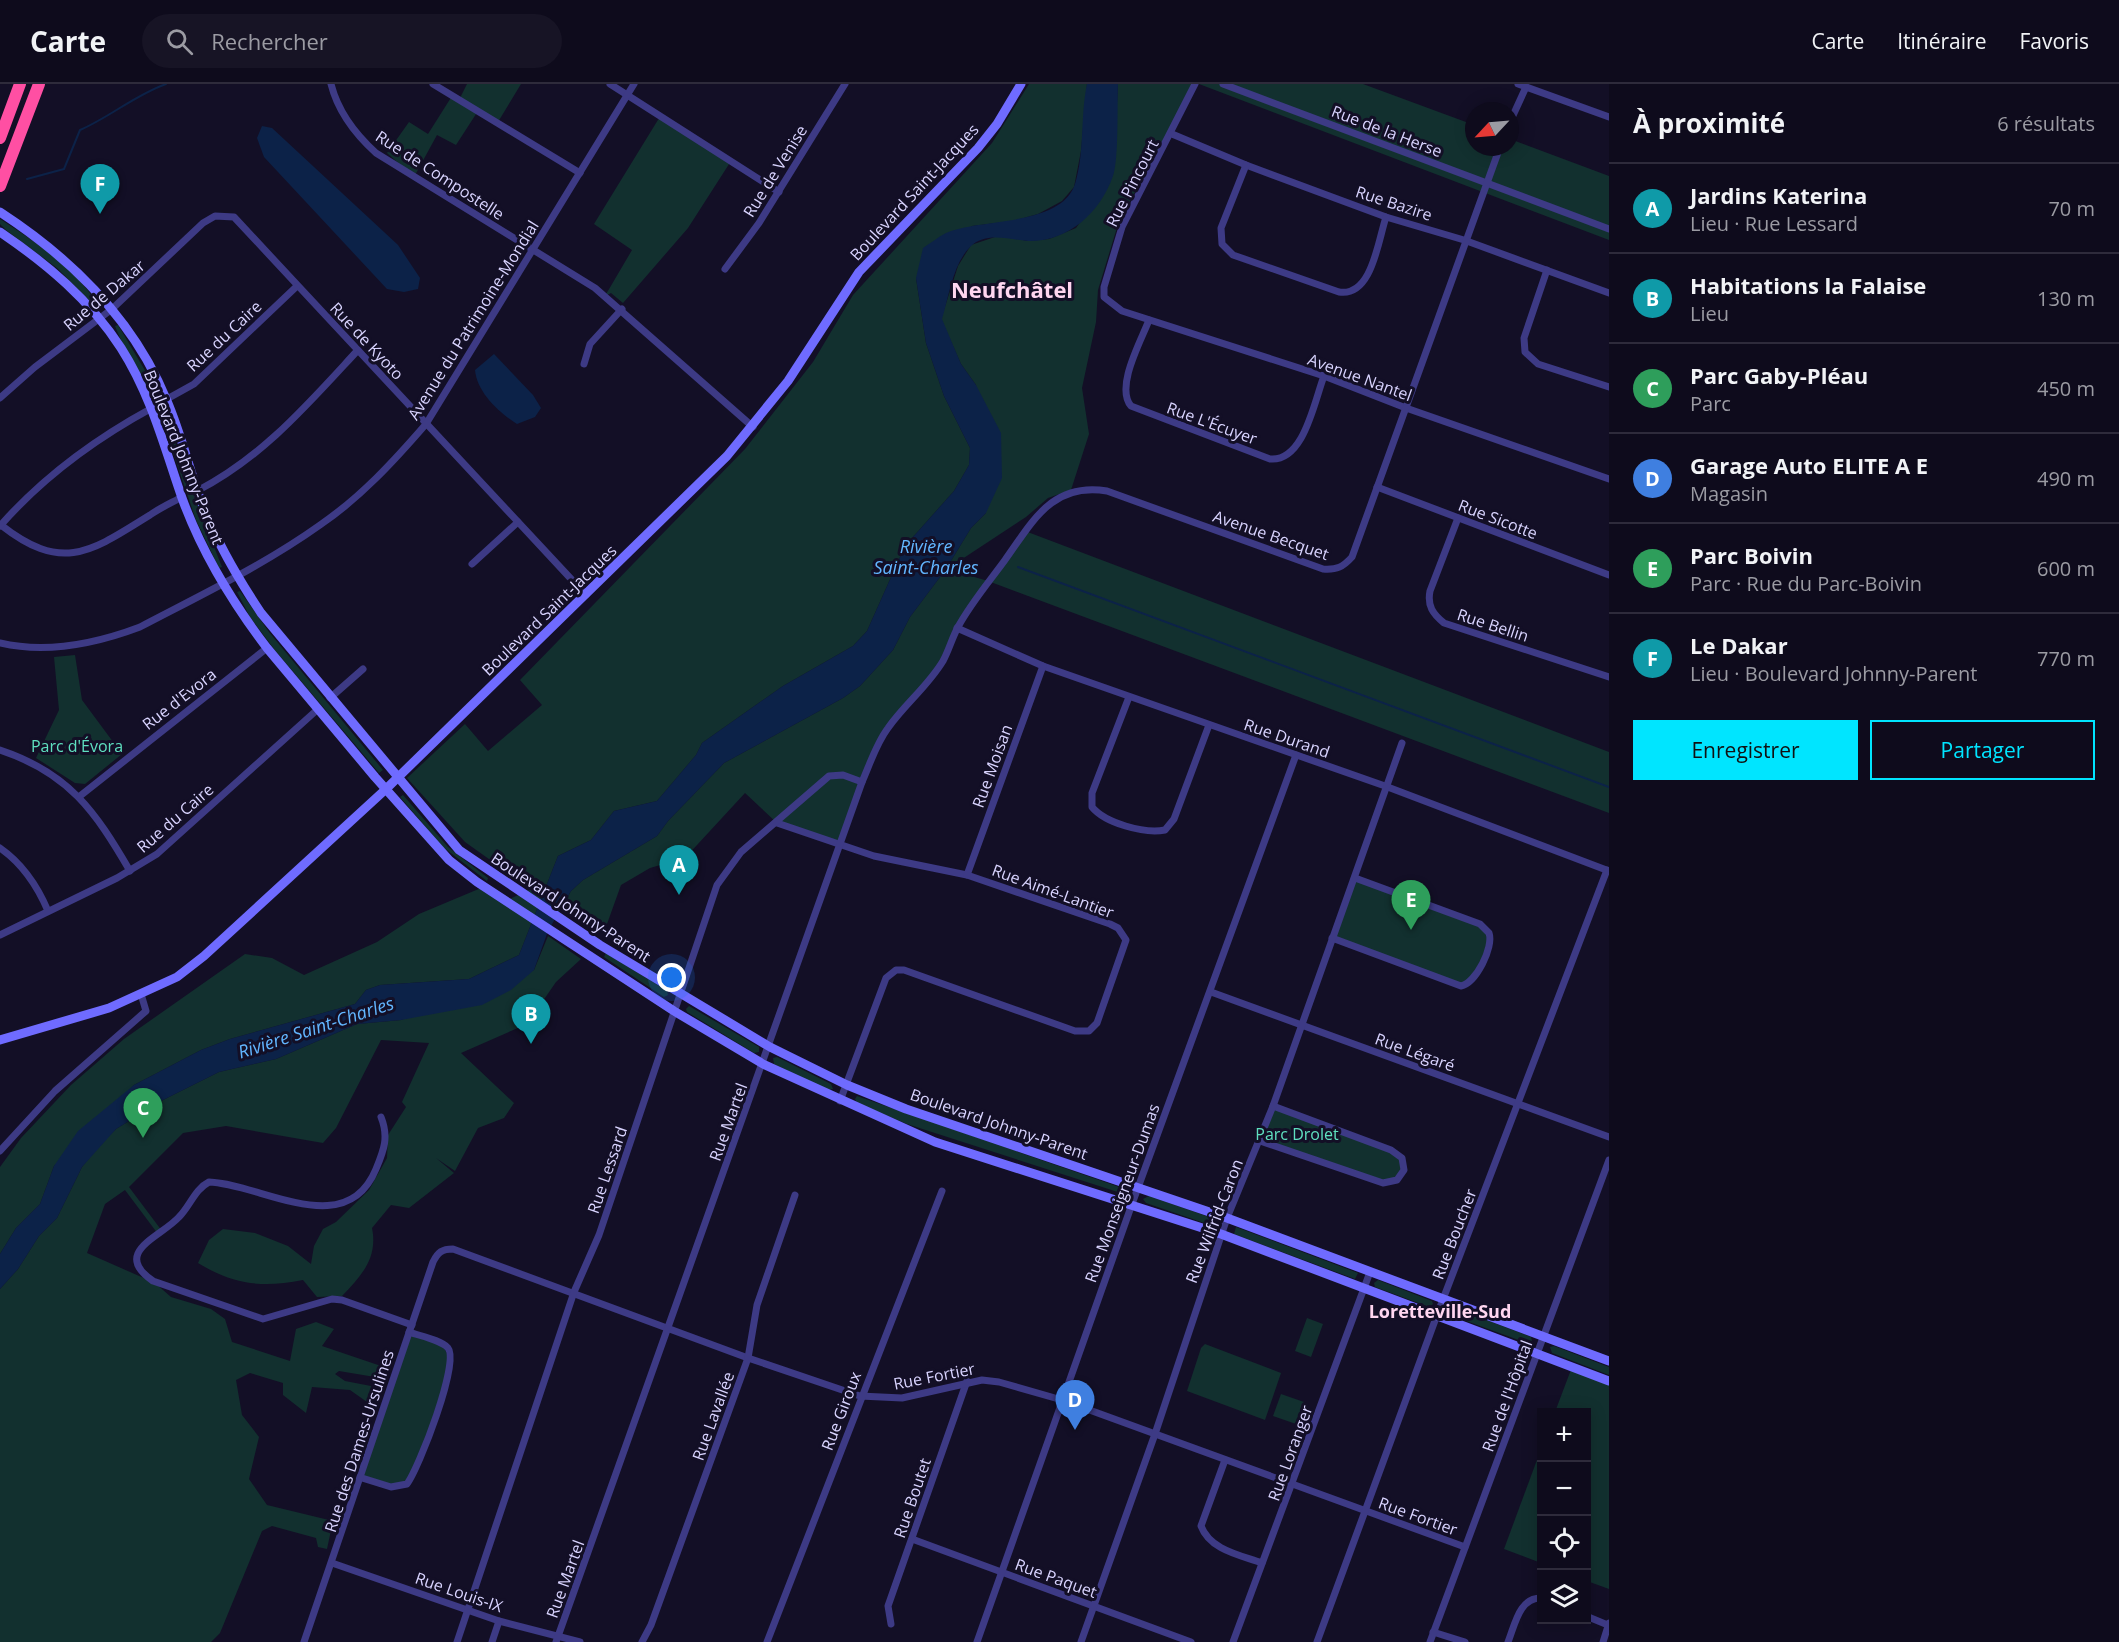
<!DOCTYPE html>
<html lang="fr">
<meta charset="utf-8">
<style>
body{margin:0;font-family:"Open Sans",sans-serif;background:#171425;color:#f1f3f6}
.controls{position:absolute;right:18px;bottom:18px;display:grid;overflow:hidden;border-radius:0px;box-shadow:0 3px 15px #0003}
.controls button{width:54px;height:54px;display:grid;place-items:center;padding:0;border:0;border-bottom:2px solid #2e2b3b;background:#0e0b1c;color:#f1f3f6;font:30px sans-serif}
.compass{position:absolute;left:1465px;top:18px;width:54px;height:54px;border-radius:50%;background:#0e0b1c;box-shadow:0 3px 15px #0003;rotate:244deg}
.you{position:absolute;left:672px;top:894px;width:21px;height:21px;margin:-15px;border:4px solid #fff;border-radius:50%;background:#1a73e8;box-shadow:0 0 0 9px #1a73e833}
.badge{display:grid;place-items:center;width:39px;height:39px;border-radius:50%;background:#00e5ff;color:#fff;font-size:20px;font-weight:700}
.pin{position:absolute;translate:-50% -50px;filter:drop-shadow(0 2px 3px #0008)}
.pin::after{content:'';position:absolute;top:32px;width:21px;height:18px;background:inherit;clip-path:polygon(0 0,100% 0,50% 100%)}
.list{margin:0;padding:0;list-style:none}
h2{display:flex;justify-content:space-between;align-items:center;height:78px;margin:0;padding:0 24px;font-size:26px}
h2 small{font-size:20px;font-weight:400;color:#9b9ba3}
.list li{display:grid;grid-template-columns:39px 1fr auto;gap:18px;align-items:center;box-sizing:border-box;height:90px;padding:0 24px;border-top:2px solid #2e2b3b}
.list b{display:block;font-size:22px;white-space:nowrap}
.list p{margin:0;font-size:20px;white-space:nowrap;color:#9b9ba3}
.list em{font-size:20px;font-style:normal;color:#9b9ba3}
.actions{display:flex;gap:12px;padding:18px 24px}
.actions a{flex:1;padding:14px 0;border:2px solid #00e5ff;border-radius:0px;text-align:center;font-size:21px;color:#00e5ff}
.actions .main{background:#00e5ff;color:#111}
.icon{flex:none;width:33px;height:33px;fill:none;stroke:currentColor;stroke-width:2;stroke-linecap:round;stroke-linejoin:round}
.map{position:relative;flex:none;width:1609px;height:1558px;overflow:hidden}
header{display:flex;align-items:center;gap:36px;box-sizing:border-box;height:84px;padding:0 30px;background:#0e0b1c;border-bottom:2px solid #2e2b3b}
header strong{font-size:28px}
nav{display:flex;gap:33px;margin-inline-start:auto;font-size:21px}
.search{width:420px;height:54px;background:#171425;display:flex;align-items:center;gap:15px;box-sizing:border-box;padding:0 21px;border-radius:33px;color:#9b9ba3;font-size:22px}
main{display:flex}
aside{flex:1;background:#0e0b1c}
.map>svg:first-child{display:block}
</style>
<header>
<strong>Carte</strong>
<div class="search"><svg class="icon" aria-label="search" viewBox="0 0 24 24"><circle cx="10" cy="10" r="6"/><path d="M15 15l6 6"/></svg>Rechercher</div>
<nav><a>Carte</a><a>Itinéraire</a><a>Favoris</a></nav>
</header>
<main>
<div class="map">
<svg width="1609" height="1558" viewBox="0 0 1609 1558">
<rect width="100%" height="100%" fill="#130f26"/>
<!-- green -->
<g fill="#12302f">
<path d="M467,0H521L498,38L478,27L456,61L437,51L414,93L387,69L409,38L428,50L452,12L459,16Z"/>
<path d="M1029,0H1087L1081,67L1074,103L1062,117L1038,130L1013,137L972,142L916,194L926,259L944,312L970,364L969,381L954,407L905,462L867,547L853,562L783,602L702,659L696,671L657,717L614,727L591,756L558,772L519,871L469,895L380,901L366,906L355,920L230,955L201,966L134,1001L54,1082L40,1120L16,1144L0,1170V1083L21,1054L71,1001L124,955L245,870L272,874L304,891L377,858L419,830L481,804L503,818L531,805L465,758L407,694L465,640L488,667L542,621L520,596L745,365L813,278L853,211L992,59Z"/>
<path d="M1118,0H1195L1119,137L1098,206L1096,238L1082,304L1089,350L1071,406L1048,414L1026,433L947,485L988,497L1025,447L1609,668V729L988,497L974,517L944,576L879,658L840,762L777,739L745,709L685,774L650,784L621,801L607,840L600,848L562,823L571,807L583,796L657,752L668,737L724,679L843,614L860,602L893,566L910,533L946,485L971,444L986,429L976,301L961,280L941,235L958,182L971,161L1001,151L1027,157L1049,155L1076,144L1113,91Z"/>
<path d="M1199,0H1363L1474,41V63H1510V55L1609,92V156Z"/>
<path d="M661,31L731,77L688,144L623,219L611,209L605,212L632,166L594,140Z"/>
<path d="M0,135C36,158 73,183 97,219L94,221L57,184L6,146L0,140Z"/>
<path d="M118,241L159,310L192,407L222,483L219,484L196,436L158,325L120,254L115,242Z"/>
<path d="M240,507L269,548L383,686L379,689L274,565L250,533L237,508Z"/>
<path d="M75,571L82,616L122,670L85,700L75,699L36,674L59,626L54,573Z"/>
<path d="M403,711L448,763L488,794L487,797L443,763L400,713Z"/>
<path d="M1355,794L1486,843L1490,860L1467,901L1332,854Z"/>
<path d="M548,852L581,875L556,898L527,940L461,969L514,1019L504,1034L478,1044L455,1087L436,1074L454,1089L409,1124L391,1121L372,1144C378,1174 362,1191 342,1212L317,1213L303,1196C262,1204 234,1201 198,1179L209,1156L223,1145L255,1149L288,1162L311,1180L314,1162L323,1145L336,1138L369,1106L387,1074L388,1051L406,1023L402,1018L429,959L381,956L336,1044L323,1059L226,1042L183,1049L129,1103L162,1147L158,1150L125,1106L105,1120L87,1169L155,1199L171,1213L211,1225L225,1235L232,1258L290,1277L296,1245L316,1238L334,1245L322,1262L381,1282L380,1290L375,1293L339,1287L335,1290L345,1297L371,1302L376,1312L367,1318L350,1306L312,1303L306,1329L283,1311V1299L250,1289L236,1296L242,1331L259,1353L249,1395L267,1421L333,1437L327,1465L318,1463L316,1454L272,1442L262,1447L220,1549L211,1558H0V1205L18,1185L39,1152L57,1134L82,1083L99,1062L116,1045L163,1016L219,988L276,975L357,940L401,936L534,886Z"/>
<path d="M606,869L667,907L668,911L664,913L604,873Z"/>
<path d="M689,922L759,963V968L754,969L687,928L686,925Z"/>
<path d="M777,973L831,1000L833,1005L827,1006L774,980L773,974Z"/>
<path d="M857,1012L1125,1105L1127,1111L907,1040L857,1019L855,1015Z"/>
<path d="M1273,1022L1397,1070L1404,1086L1390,1099L1260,1057Z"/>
<path d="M1149,1112L1215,1135L1217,1139L1213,1142L1146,1119L1143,1115Z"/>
<path d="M1236,1143L1358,1189L1355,1195L1234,1150Z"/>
<path d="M1378,1196L1432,1217L1433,1220L1429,1223L1375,1203L1374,1199Z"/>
<path d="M1452,1223L1531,1253L1532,1257L1527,1259L1450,1231L1448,1227Z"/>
<path d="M1307,1234L1323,1240L1311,1273L1295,1267Z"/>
<path d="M409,1248L443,1261L451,1279L417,1383L400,1403L362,1394Z"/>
<path d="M1205,1260L1281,1289L1265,1336L1187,1307L1201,1264Z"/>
<path d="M1554,1262L1609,1283V1291L1552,1269L1550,1263Z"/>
<path d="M1572,1283L1609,1297V1505L1587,1497L1586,1328H1555Z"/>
<path d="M1281,1310L1304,1318L1296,1340L1273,1332Z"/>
<path d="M1541,1365L1542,1479H1541L1504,1465Z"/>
</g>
<!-- water -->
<g fill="#0c2248">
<path d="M1087,0H1118C1117,21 1119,75 1113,92C1100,129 1068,158 1028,157C1010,156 986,147 970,163C953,180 949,212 942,235L961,280L976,301L1001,349L1002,394L986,429L971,444L946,485L910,533L893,566L860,602L843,614L724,679L668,737L657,752L583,796L571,807L548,847L534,886L511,906L482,921L401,936L357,940L276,975L219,988L163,1016L116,1045L82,1083L57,1134L39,1152L18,1185L0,1205V1170L16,1144L40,1120L54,1082L78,1047L134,1001L201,966L230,955L355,920L366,906L380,901L469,895L519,871L558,772L591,756L614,727L657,717L696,671L702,659L783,602L853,562L867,547L905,462L954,407L969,381L970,364L944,312L926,259L916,194L923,164C931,159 938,153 946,149C979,134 1061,143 1075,100C1085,68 1080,33 1087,0Z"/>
<path d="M262,42L272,44L398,161L420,194L418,205L404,208L387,205L264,73L257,54Z"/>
<path d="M494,270L533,311L541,324L535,333L517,340C498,328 477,308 475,286Z"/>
</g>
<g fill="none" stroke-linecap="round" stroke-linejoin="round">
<!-- stream -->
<g stroke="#0c2248" stroke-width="2">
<path d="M27,95L64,85L80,46C110,33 135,11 166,0"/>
<path d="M1018,483L1609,703"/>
</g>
<!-- street -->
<g stroke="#3d3a85" stroke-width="7">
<path d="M331,0C338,28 355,50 376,69L595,204L753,343"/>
<path d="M433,0L580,89"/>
<path d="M610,0L779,108"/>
<path d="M1195,0L1122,143L1104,203V213L1122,227L1324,292L1406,324L1609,395"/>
<path d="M1223,0L1609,145"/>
<path d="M1518,0L1609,33"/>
<path d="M1510,38L1526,3"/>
<path d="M1172,50L1246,81L1386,133L1464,156L1609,209"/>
<path d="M1246,81L1221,144L1222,160L1233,171L1339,208C1372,213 1378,157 1386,133"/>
<path d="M725,185L759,139L845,0"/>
<path d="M1547,186L1524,254L1525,268L1538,280L1609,303"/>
<path d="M1149,236C1141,257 1115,303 1131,322L1270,375C1304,378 1314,318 1324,292"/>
<path d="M584,280L590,260L622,225"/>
<path d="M0,314L35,283L112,225L203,139L215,132L234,133L586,511"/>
<path d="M167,315L194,300L296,203"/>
<path d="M1377,403L1609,491"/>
<path d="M197,407C263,373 308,320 358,266"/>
<path d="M1458,434L1430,507C1427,522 1433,530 1444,539L1609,593"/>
<path d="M1,441C63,490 92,467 150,431C160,424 171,419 182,413"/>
<path d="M0,442C43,393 95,355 152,324"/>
<path d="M472,480L518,438"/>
<path d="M957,544L1043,582L1385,702L1609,787"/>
<path d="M0,559C47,570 95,560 140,543C201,511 264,481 320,441C361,413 394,377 426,340L634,0"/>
<path d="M1129,613L1092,709V723C1105,739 1144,750 1165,746L1174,735L1209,641"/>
<path d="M330,614L363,585"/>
<path d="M0,666C69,689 95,727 130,787"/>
<path d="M80,712L267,564"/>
<path d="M777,739L874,772L967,791L1110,840L1118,844L1126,856L1097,939L1089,947H1075L904,886H896L886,894L840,1017"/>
<path d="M0,764C23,780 37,801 48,827"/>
<path d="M967,791L1043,582"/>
<path d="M0,851L117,794L157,770L318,625"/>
<path d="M1332,854L1461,902C1476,899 1494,863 1489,849L1480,840L1355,794"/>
<path d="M1211,908L1609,1053"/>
<path d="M381,1033C389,1053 384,1066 376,1085C346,1158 262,1100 209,1098C195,1105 190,1122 179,1133C161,1153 111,1168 153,1197L263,1235L332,1215L342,1216L412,1241"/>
<path d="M1260,1057L1383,1099L1397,1096L1404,1086L1402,1074L1391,1066L1273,1022"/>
<path d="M0,1067L55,1007L146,927L141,910"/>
<path d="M1225,1376L1201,1442C1210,1466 1240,1471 1262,1479"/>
<path d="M362,1394L391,1403L407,1400C419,1384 460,1278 448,1264C441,1256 420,1252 409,1248"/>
<path d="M912,1455L1191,1558"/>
<path d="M332,1479L499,1537L580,1558"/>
<path d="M1586,1532L1608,1541"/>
<path d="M891,1540L888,1522L967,1297"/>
<path d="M1433,1548L1465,1558"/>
<path d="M304,1558L433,1178C438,1168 442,1165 453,1165L748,1274L860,1312L902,1314L982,1296L999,1298L1062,1316L1465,1463"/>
<path d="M457,1558L574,1208L599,1151L717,801L741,768L829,692L843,691L862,698"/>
<path d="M492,1558L499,1537"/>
<path d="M556,1558L862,698C870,680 876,660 888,644C905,620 928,602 943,577C949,566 952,554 958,543C971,519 989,498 1005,476C1033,437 1052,398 1107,407L1323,485C1337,486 1343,483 1352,473L1500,63"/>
<path d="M642,1558L651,1541L748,1274L757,1221L795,1111"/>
<path d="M767,1558L942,1107"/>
<path d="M977,1558L1132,1120L1296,671"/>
<path d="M1081,1558L1155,1350L1227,1134L1273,1022L1402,659"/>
<path d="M1233,1558L1370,1188"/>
<path d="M1317,1558L1437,1231L1607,786"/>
<path d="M1430,1558L1609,1076"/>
<path d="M1508,1558C1515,1541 1519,1513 1542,1514"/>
<path d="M1603,1558L1609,1539"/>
</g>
<!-- secondary -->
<g stroke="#6f6bff" stroke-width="9">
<path d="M0,128C72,175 134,236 167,317C182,352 190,389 204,425C219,462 239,496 261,529L459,766L600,861L770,963L847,1001L906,1025L1227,1134L1609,1277"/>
<path d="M0,148C47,180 90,216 121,264C151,311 164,362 182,414C202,469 232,518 267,564L375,693L449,776L477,798L674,927L763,980L935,1058L1221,1150L1609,1297"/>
<path d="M0,956L109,924L177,893L204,872L386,705L727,372L788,297L859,188L978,64L997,40L1021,0"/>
</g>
<!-- highway -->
<g stroke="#ff4fa3" stroke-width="12">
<path d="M0,54L20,0"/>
<path d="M0,102L39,0"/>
</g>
</g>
<g text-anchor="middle" stroke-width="6" stroke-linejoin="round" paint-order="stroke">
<!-- street labels -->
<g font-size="16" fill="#d9d4ff" stroke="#130f26">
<text transform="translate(1387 47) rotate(21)" y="6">Rue de la Herse</text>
<text transform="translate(775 87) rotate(-58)" y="6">Rue de Venise</text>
<text transform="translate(440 91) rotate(33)" y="6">Rue de Compostelle</text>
<text transform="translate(1132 99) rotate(-63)" y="6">Rue Pincourt</text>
<text transform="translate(914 108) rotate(-47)" y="6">Boulevard Saint-Jacques</text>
<text transform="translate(1394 119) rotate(18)" y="6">Rue Bazire</text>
<text transform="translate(104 211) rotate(-40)" y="6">Rue de Dakar</text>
<text transform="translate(473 236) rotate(-58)" y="6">Avenue du Patrimoine-Mondial</text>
<text transform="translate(224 252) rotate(-43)" y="6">Rue du Caire</text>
<text transform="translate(367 257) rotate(47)" y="6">Rue de Kyoto</text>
<text transform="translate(1360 293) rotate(20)" y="6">Avenue Nantel</text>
<text transform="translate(1212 339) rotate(20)" y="6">Rue L'Écuyer</text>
<text transform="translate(184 373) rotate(68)" y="6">Boulevard Johnny-Parent</text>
<text transform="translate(1498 435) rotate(21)" y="6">Rue Sicotte</text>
<text transform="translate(1271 451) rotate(19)" y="6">Avenue Becquet</text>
<text transform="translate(549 526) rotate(-44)" y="6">Boulevard Saint-Jacques</text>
<text transform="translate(1493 541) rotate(18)" y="6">Rue Bellin</text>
<text transform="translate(179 615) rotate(-38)" y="6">Rue d'Evora</text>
<text transform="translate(1287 654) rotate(19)" y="6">Rue Durand</text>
<text transform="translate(992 682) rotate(-70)" y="6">Rue Moisan</text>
<text transform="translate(175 734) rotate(-41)" y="6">Rue du Caire</text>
<text transform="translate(1053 807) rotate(20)" y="6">Rue Aimé-Lantier</text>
<text transform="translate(571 823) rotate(33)" y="6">Boulevard Johnny-Parent</text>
<text transform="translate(1415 968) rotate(20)" y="6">Rue Légaré</text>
<text transform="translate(728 1038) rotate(-70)" y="6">Rue Martel</text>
<text transform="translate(999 1040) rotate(19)" y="6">Boulevard Johnny-Parent</text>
<text transform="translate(607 1086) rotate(-71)" y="6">Rue Lessard</text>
<text transform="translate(1122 1109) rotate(-70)" y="6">Rue Monseigneur-Dumas</text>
<text transform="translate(1214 1137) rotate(-69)" y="6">Rue Wilfrid-Caron</text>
<text transform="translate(1454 1150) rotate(-69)" y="6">Rue Boucher</text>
<text transform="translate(934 1292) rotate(-11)" y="6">Rue Fortier</text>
<text transform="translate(1507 1312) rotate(-70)" y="6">Rue de l'Hôpital</text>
<text transform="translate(841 1327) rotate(-69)" y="6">Rue Giroux</text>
<text transform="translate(713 1332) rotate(-70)" y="6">Rue Lavallée</text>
<text transform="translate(359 1357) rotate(-72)" y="6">Rue des Dames-Ursulines</text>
<text transform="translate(1290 1369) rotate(-70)" y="6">Rue Loranger</text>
<text transform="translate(912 1414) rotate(-71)" y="6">Rue Boutet</text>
<text transform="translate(1418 1432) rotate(20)" y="6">Rue Fortier</text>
<text transform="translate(1056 1494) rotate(20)" y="6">Rue Paquet</text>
<text transform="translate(565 1495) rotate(-70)" y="6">Rue Martel</text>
<text transform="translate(459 1508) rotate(19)" y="6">Rue Louis-IX</text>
</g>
<!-- park labels -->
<g font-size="16" fill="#5fe0c0" stroke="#130f26">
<text x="77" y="668">Parc d'Évora</text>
<text x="1297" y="1056">Parc Drolet</text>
</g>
<!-- water labels -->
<g font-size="18" font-style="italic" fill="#62b6ff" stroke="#130f26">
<text x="926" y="469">Rivière<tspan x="926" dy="21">Saint-Charles</tspan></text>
<text transform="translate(316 944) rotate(-18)" y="6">Rivière Saint-Charles</text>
</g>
<!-- neighbourhood labels -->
<g font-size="18" font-weight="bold" fill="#ffd6f0" stroke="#130f26">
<text x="1440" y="1234">Loretteville-Sud</text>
</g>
<!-- district labels -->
<g font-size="22" font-weight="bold" fill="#ffd6f0" stroke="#130f26">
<text x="1012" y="214">Neufchâtel</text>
</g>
</g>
</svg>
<div class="controls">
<button>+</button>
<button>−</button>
<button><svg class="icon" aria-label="locate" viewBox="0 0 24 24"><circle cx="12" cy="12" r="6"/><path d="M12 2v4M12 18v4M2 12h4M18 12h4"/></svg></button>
<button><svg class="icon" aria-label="layers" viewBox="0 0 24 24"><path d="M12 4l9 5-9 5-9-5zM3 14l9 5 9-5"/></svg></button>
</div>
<svg class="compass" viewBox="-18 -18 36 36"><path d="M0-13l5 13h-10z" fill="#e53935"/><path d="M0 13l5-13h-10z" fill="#9b9ba3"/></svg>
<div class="you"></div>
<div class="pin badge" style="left:679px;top:811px;background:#0f9aa8">A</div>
<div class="pin badge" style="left:531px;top:960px;background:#0f9aa8">B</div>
<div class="pin badge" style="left:143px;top:1054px;background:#2e9e5b">C</div>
<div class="pin badge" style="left:1075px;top:1346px;background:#3f7fe0">D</div>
<div class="pin badge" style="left:1411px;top:846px;background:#2e9e5b">E</div>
<div class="pin badge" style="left:100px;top:130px;background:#0f9aa8">F</div>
</div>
<aside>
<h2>À proximité<small>6 résultats</small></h2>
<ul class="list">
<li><span class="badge" style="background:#0f9aa8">A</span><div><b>Jardins Katerina</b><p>Lieu · Rue Lessard</p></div><em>70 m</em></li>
<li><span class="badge" style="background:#0f9aa8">B</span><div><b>Habitations la Falaise</b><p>Lieu</p></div><em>130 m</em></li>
<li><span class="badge" style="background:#2e9e5b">C</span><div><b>Parc Gaby-Pléau</b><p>Parc</p></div><em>450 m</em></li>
<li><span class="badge" style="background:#3f7fe0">D</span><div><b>Garage Auto ELITE A E</b><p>Magasin</p></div><em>490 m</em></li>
<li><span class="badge" style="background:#2e9e5b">E</span><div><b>Parc Boivin</b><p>Parc · Rue du Parc-Boivin</p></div><em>600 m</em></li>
<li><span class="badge" style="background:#0f9aa8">F</span><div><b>Le Dakar</b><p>Lieu · Boulevard Johnny-Parent</p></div><em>770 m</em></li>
</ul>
<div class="actions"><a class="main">Enregistrer</a><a>Partager</a></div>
</aside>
</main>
